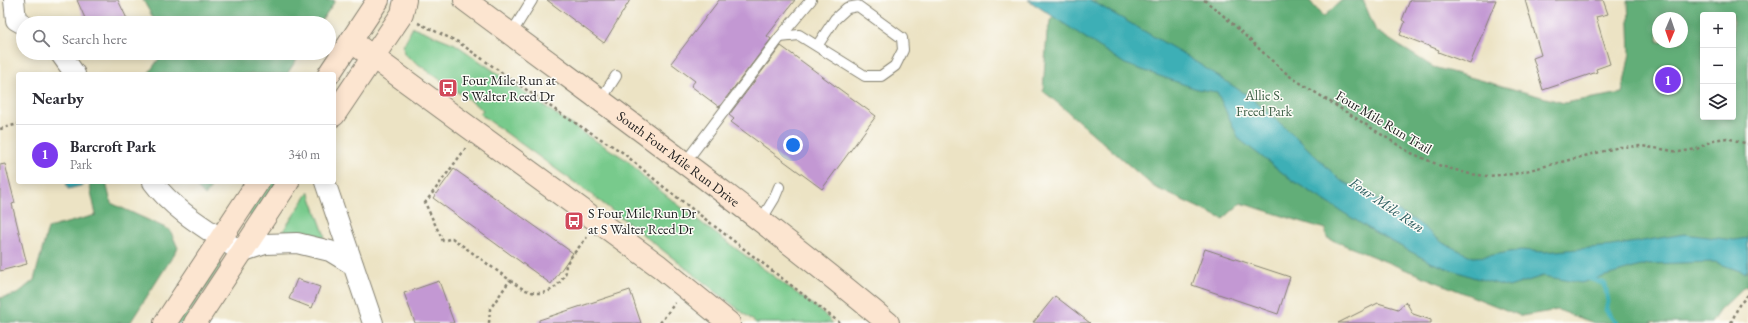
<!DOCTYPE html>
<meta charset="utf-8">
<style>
body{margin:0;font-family:"EB Garamond",serif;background:#f2f2f3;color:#2b2b33}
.controls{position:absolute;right:12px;top:12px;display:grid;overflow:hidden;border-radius:4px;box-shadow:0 2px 10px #0003}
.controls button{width:36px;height:36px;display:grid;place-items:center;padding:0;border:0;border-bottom:1px solid #e1e1e2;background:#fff;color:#2b2b33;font:20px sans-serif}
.compass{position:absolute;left:1652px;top:12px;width:36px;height:36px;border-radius:50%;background:#fff;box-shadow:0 2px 10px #0003;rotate:182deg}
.you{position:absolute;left:793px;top:145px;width:14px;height:14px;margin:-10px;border:3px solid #fff;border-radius:50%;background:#1a73e8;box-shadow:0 0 0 6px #1a73e833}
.badge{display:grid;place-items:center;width:26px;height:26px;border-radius:50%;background:#7c3aed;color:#fff;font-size:13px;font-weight:700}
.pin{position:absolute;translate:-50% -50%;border:2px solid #fff;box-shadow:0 1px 4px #0006}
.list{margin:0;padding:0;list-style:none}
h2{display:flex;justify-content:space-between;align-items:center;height:52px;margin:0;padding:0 16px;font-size:17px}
h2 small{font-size:13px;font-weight:400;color:#7c7c81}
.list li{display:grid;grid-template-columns:26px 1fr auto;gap:12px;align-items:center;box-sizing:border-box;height:60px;padding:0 16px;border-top:1px solid #e1e1e2}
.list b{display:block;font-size:15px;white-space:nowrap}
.list p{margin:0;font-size:13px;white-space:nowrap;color:#7c7c81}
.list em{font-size:13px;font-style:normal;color:#7c7c81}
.icon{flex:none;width:22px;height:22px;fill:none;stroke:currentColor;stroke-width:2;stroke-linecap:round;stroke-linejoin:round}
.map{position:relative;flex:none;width:1748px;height:323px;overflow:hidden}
.search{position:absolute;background:#fff;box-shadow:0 2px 10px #0003;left:16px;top:16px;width:320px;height:44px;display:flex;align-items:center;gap:10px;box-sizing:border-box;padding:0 14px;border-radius:22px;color:#7c7c81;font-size:15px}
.panel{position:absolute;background:#fff;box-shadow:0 2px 10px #0003;left:16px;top:72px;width:320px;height:112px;border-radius:4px}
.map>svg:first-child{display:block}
</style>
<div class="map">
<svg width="1748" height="323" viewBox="0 0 1748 323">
<rect width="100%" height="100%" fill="#fdfcf7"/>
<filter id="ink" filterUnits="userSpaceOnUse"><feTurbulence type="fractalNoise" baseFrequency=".025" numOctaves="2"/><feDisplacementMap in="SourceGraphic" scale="8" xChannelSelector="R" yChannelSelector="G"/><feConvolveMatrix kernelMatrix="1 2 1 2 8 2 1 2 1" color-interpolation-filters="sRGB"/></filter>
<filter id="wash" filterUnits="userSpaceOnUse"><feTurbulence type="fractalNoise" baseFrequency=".012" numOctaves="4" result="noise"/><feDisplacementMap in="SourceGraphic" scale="16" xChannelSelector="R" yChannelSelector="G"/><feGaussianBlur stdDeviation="0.9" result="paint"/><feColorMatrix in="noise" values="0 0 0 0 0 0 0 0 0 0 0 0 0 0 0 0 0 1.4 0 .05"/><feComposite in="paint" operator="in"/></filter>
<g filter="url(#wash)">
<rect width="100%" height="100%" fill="#ece3c4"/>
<!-- green -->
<g fill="#78ca8c" stroke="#4a7354">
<path d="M413,27L455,44L586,135L627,160L649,182L712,231L821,311L833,323H756L596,198L480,114L483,110L404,54L403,46Z"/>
<path d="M267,182H277L253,218L247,213Z"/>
<path d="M309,192L325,236L323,239L305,234L284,235L283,231Z"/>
<path d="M216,261L222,264L183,323H175Z"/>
</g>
<!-- forest -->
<g fill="#62ae78" stroke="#3f654a" fill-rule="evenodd">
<path d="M143,0H334L335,1L320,23H156Z"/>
<path d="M1059,0H1309L1323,17L1342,0H1363L1376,31L1433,67L1564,103L1622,93L1630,53L1628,0H1748V288L1745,286L1719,311L1711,323H1660L1652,321V323H1594L1558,310L1521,316L1327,238L1325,229L1241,203L1223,219L1154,187L1060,105L1043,91L1047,32ZM1703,15H1733V117H1703ZM1658,18H1682V42H1658Z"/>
<path d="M163,53H301L287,74H148Z"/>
<path d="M89,182H106L111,203L170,230L178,248L130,323H0V298L17,294L34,280L48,228L96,215Z"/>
<path d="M191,182H215L205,196Z"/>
</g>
<!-- water -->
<g fill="#3eafb6" stroke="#2d6669">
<path d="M1028,0H1090L1182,53L1250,97L1296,137L1340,180L1416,221L1443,243L1473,257L1487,256L1521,250L1544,252L1612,246L1684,234L1734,240L1748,238V269L1745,273L1715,262L1648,264L1581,283L1543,276L1509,287L1472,277L1430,262L1376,233L1293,181L1239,139L1217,92L1197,89L1125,64Z"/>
<path d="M66,182H83L84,185L68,189Z"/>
</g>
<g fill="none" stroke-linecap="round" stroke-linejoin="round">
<!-- stream -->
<path stroke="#3eafb6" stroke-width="5" d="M1588,278L1605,284L1608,302L1606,310L1616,323"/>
</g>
<g id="blocks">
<!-- building -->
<g fill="#c398d3">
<path d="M77,0H118L129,23H87Z"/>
<path d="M547,0H630L604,43Z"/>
<path d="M719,0H795L767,36L771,39L719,107L691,86L695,81L671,63Z"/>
<path d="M1410,0H1496L1470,64L1438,52L1439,50L1400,35L1405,22L1402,20Z"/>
<path d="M1525,0H1603L1608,14L1596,17L1610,64L1596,69L1597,72L1543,90L1533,58L1541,55Z"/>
<path d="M781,46L876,116L822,189L731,122L734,119L729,115Z"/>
<path d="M5,164L15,203L12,204L27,264L0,271V165Z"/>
<path d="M454,169L573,253L551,284L433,198Z"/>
<path d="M1205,249L1290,277L1278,314L1192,285Z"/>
<path d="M297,279L320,287L312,308L289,299Z"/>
<path d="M439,281L454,323H415L404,293Z"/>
<path d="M630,290L641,323H539V320Z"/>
<path d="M1055,296L1090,323H1033Z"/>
<path d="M1406,302L1413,314L1431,320V323H1338L1378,303L1398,309Z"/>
</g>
</g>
</g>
<g filter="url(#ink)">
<use href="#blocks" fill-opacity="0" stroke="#848070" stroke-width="1"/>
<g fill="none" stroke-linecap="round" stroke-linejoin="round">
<defs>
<g id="lane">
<path d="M511,34L532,0"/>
<path d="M780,37L799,35L865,76H881L895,66L903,50L902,38L858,6L847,8L835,19L817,46"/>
<path d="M600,101L616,76"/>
<path d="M684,164L780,37L811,0"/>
<path d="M760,222L774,199L779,187"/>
</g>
<g id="street">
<path d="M14,0L16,20L23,24"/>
<path d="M60,53L75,74"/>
<path d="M153,182C175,212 211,231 241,252L265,244L297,243L330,251L353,265"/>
<path d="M325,182L373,323"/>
</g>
<g id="secondary">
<path id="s1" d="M465,0C607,106 752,209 888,323"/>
<path d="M351,41L659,266L729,323"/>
<path d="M329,74L378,0"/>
<path d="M334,115L402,14L405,0"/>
<path d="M165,323L258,182"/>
<path d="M195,323L288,182"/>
</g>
</defs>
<!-- lane casing -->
<use href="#lane" stroke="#848070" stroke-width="12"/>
<!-- street casing -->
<use href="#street" stroke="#848070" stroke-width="22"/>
<!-- secondary casing -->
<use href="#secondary" stroke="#848070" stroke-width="24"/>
<!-- path -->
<g stroke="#848070" stroke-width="2.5" stroke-dasharray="3 3" stroke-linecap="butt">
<path d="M1204,0C1235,23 1261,53 1291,77L1409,152L1441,166L1470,174L1486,176L1514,174L1620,147L1642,146L1679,152L1697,149L1713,140L1727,138L1748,144"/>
<path d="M418,23L458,42L564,116L622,152L665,188L840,323"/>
<path d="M0,129L18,124"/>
<path d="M466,148L425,203L443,241L452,238L518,286C538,298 554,295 565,274C567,271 565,268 566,265C569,258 582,244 587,237"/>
<path d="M489,323L490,309L510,280"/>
<path d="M660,323L675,303"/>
<path d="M1731,323L1739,305L1748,295"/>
</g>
<!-- lane -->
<use href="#lane" stroke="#fff" stroke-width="10"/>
<!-- street -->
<use href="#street" stroke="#fff" stroke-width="20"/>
<!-- secondary -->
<use href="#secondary" stroke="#fce5d0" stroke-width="22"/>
</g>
</g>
<!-- icons -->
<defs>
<symbol id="bus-square" viewBox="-11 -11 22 22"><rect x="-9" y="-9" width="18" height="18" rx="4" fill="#d1495b" stroke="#fdfcf7"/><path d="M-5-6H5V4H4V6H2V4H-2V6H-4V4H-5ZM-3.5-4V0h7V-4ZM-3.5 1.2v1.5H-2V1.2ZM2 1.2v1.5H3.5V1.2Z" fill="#fff"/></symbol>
</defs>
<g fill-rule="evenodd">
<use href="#bus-square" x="437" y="77" width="22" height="22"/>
<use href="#bus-square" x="563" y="210" width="22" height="22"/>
</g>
<g text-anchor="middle" stroke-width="3" stroke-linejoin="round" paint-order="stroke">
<!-- poi labels -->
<g font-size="14" fill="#1c1c1c" stroke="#fdfcf7" text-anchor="start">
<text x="462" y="85">Four Mile Run at<tspan x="462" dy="16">S Walter Reed Dr</tspan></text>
<text x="588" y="218">S Four Mile Run Dr<tspan x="588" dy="16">at S Walter Reed Dr</tspan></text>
</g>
<!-- park labels -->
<g font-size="14" fill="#416249" stroke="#fdfcf7">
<text x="1264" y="100">Allie S.<tspan x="1264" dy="16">Freed Park</tspan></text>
</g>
<!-- street labels -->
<g font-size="14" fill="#1c1c1c" stroke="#fdfcf7">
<text transform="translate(1384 122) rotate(31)" y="5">Four Mile Run Trail</text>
<text dy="5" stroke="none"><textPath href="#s1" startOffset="266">South Four Mile Run Drive</textPath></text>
</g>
<!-- water labels -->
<g font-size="15" font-style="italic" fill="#2b5e61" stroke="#fdfcf7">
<text transform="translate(1387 205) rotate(34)" y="5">Four Mile Run</text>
</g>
</g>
</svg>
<div class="controls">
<button>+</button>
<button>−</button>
<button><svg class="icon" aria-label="layers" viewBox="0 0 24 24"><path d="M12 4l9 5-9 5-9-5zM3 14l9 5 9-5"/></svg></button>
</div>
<svg class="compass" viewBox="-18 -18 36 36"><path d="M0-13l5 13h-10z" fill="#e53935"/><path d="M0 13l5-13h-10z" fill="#7c7c81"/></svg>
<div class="you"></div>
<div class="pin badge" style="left:1668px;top:80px">1</div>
<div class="search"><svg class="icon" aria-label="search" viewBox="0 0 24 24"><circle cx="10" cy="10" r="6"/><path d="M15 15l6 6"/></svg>Search here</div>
<section class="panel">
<h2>Nearby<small></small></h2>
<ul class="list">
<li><span class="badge">1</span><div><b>Barcroft Park</b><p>Park</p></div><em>340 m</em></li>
</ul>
</section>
</div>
